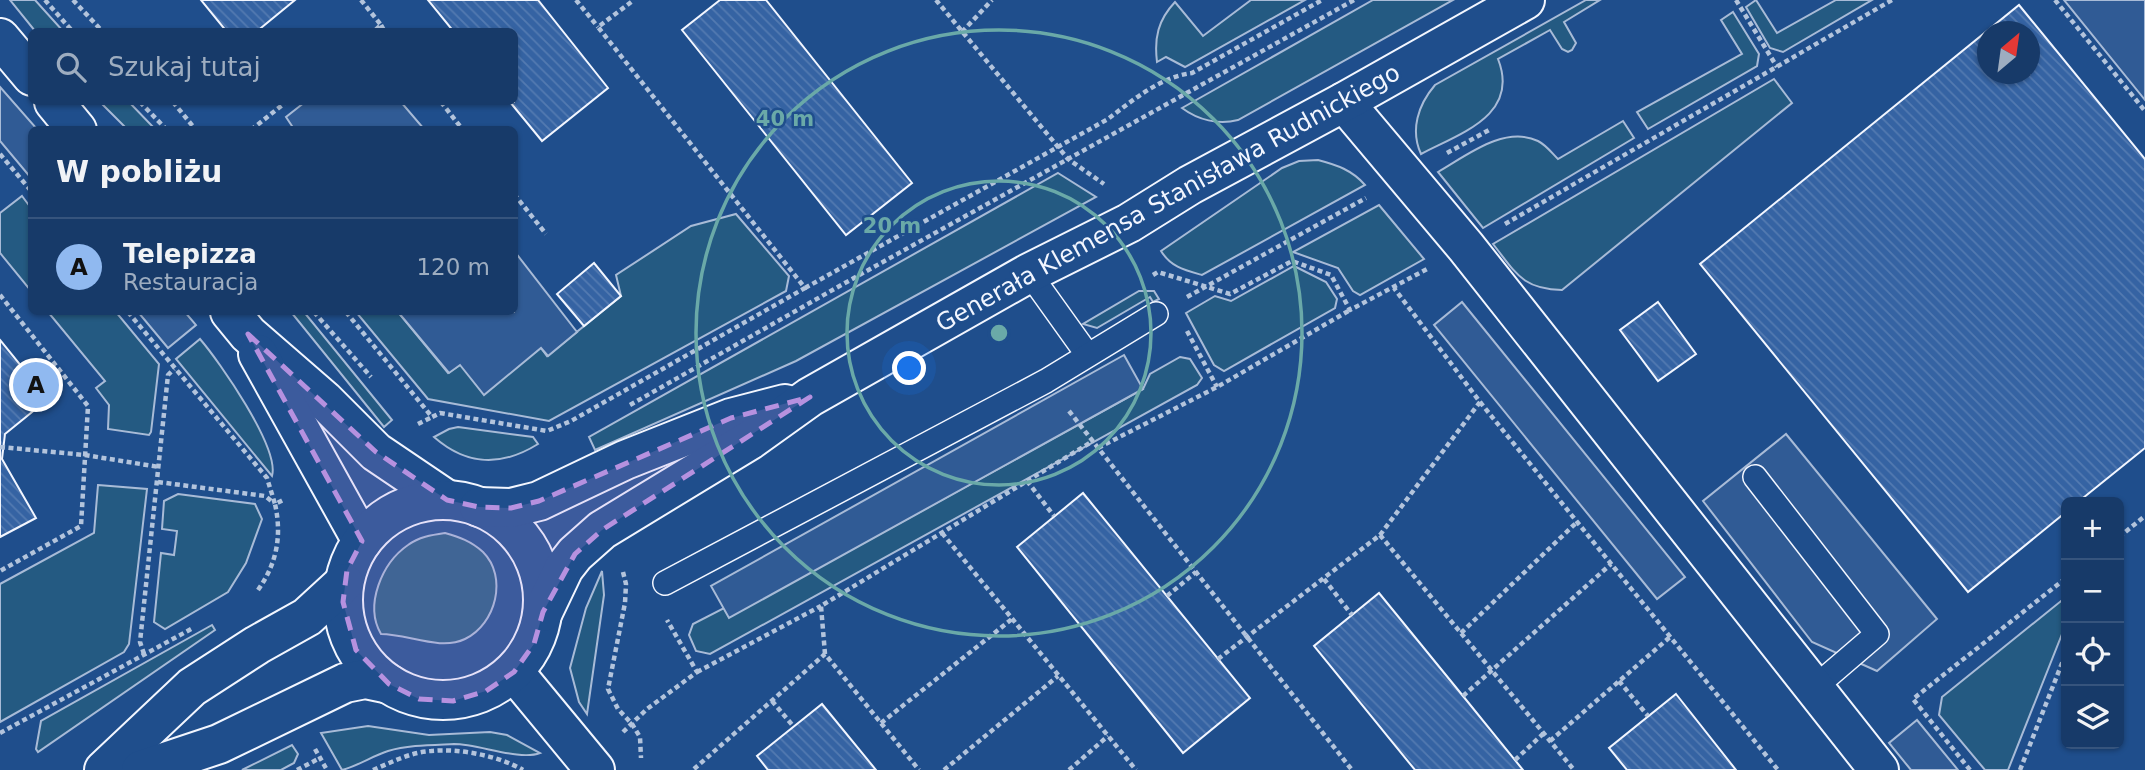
<!DOCTYPE html>
<html lang="pl">
<meta charset="utf-8">
<style>
body{margin:0;font-family:"DejaVu Sans",sans-serif;background:#20416f;color:#f1f3f6}
.controls{position:absolute;right:21px;bottom:21px;display:grid;overflow:hidden;border-radius:10px;box-shadow:0 2px 5px #0004}
.controls button{width:63px;height:63px;display:grid;place-items:center;padding:0;border:0;border-bottom:2px solid #36547d;background:#173a69;color:#f1f3f6;font:35px sans-serif}
.compass{position:absolute;left:1977px;top:21px;width:63px;height:63px;border-radius:50%;background:#173a69;box-shadow:0 2px 5px #0004;rotate:29deg}
.you{position:absolute;left:910px;top:369px;width:24px;height:24px;margin:-18px;border:5px solid #fff;border-radius:50%;background:#1a73e8;box-shadow:0 0 0 10px #1a73e833}
.badge{display:grid;place-items:center;width:46px;height:46px;border-radius:50%;background:#90b9f0;color:#111;font-size:23px;font-weight:700}
.pin{position:absolute;translate:-50% -50%;border:4px solid #fff;box-shadow:0 2px 7px #0006}
.list{margin:0;padding:0;list-style:none}
h2{display:flex;justify-content:space-between;align-items:center;height:91px;margin:0;padding:0 28px;font-size:30px}
h2 small{font-size:23px;font-weight:400;color:#9eadc0}
.list li{display:grid;grid-template-columns:46px 1fr auto;gap:21px;align-items:center;box-sizing:border-box;height:98px;padding:0 28px;border-top:2px solid #36547d}
.list b{display:block;font-size:26px;white-space:nowrap}
.list p{margin:0;font-size:23px;white-space:nowrap;color:#9eadc0}
.list em{font-size:23px;font-style:normal;color:#9eadc0}
.icon{flex:none;width:38px;height:38px;fill:none;stroke:currentColor;stroke-width:2;stroke-linecap:round;stroke-linejoin:round}
.map{position:relative;flex:none;width:2145px;height:770px;overflow:hidden}
.search{position:absolute;background:#173a69;box-shadow:0 2px 5px #0004;left:28px;top:28px;width:490px;height:77px;display:flex;align-items:center;gap:18px;box-sizing:border-box;padding:0 24px;border-radius:10px;color:#9eadc0;font-size:26px}
.panel{position:absolute;background:#173a69;box-shadow:0 2px 5px #0004;left:28px;top:126px;width:490px;height:189px;border-radius:10px}
.map>svg:first-child{display:block}
</style>
<div class="map">
<svg width="2145" height="770" viewBox="0 0 2145 770">
<defs>
<pattern id="building-back-hatch" width="6" height="6" patternUnits="userSpaceOnUse" patternTransform="scale(1.75)"><rect width="6" height="6" fill="#3563a3"/><path d="M-1 5l2 2M0 0l6 6M5-1l2 2" fill="none" stroke="#537ab1"/></pattern>
</defs>
<rect width="100%" height="100%" fill="#1f4e8c"/>
<!-- grass -->
<g fill="#245a82" stroke="#a8bbd7" stroke-width="2">
<path d="M10,0H35L63,31H35Z"/>
<path d="M1251,0H1305L1185,67L1166,57L1157,62C1154,38 1158,20 1175,2L1203,36Z"/>
<path d="M1373,0H1453L1238,120C1218,125 1198,120 1182,108Z"/>
<path d="M1586,0H1600L1564,22L1576,43L1572,50L1568,52L1562,49L1550,30L1498,59C1520,115 1461,133 1421,154C1410,130 1418,105 1435,85Z"/>
<path d="M1756,0L1777,33L1836,0H1872L1783,52L1770,48L1746,7Z"/>
<path d="M1733,12L1759,54L1757,66L1648,129L1637,112L1742,54L1721,20Z"/>
<path d="M1774,79L1792,103L1562,290C1522,289 1516,273 1493,244Z"/>
<path d="M100,102H129L155,129H127Z"/>
<path d="M1623,121L1634,138L1483,228L1438,172C1466,156 1504,125 1538,141C1546,145 1552,153 1558,159Z"/>
<path d="M1318,160C1337,165 1352,170 1365,185L1202,275C1184,270 1171,267 1161,251L1282,168L1299,161Z"/>
<path d="M1058,173L1096,197L796,361L595,450L589,437Z"/>
<path d="M22,196L31,208V291L0,253V213Z"/>
<path d="M1379,205L1424,259L1360,295L1353,291L1338,268L1293,252Z"/>
<path d="M736,214L789,276L786,291L549,421L428,399L356,312H398L448,373L460,365L541,348L547,356L621,296L616,275L691,226Z"/>
<path d="M1294,266L1326,282L1337,299L1335,308L1224,371L1214,365L1186,313L1215,296L1231,301Z"/>
<path d="M1139,291H1154L1159,299L1153,302L1150,297L1097,328L1083,324Z"/>
<path d="M48,312H116L159,364L151,432L149,435L108,429L109,405L96,388L105,381Z"/>
<path d="M291,312H304L392,420L384,427Z"/>
<path d="M200,339C219,361 280,448 272,476L176,359Z"/>
<path d="M1180,357L1190,359L1202,378L1197,385L710,654L696,651L689,635L693,624L724,608L729,617L1143,389L1150,374Z"/>
<path d="M458,427L533,437L538,444C501,467 467,466 434,437L449,429Z"/>
<path d="M98,485L147,489L129,644L124,652L0,722V584L94,533Z"/>
<path d="M178,494L255,504L262,519L246,563L228,592L165,629L154,622L161,553L174,555L177,531L162,529L164,501Z"/>
<path d="M445,533C459,537 471,541 483,552C508,577 496,624 465,639C440,651 408,634 381,634C364,605 382,563 408,545C419,537 431,535 445,533Z"/>
<path d="M602,571L604,595L587,714L579,702L570,668L586,608Z"/>
<path d="M2066,597V624L2008,770H1985L1939,715L1942,697Z"/>
<path d="M212,625L215,630L38,752L36,749L41,721Z"/>
<path d="M368,726L429,735L490,732L507,735L540,753C519,761 479,744 454,744C432,745 408,745 388,751C372,756 358,766 342,770L321,733Z"/>
<path d="M292,745L298,754L294,763L281,770H242Z"/>
</g>
<!-- parking -->
<g fill="#305b95" stroke="#a8bbd7" stroke-width="2">
<path d="M2064,0H2145V100Z"/>
<path d="M0,87L37,129L32,130L31,178L0,141Z"/>
<path d="M305,102H401L424,129H294L286,117Z"/>
<path d="M515,252L577,332L548,356L541,348L484,395L460,365L449,373L398,312H514Z"/>
<path d="M1462,302L1685,577L1657,599L1434,325Z"/>
<path d="M138,312H185L196,325L168,348Z"/>
<path d="M1124,355L1143,389L729,618L711,586Z"/>
<path d="M1786,434L1937,619L1877,671L1812,642L1703,501Z"/>
<path d="M1917,720L1958,770H1911L1889,743Z"/>
</g>
<!-- building -->
<g fill="url(#building-back-hatch)" stroke="#f2f6ff" stroke-width="2" fill-rule="evenodd">
<path d="M201,0H295L256,32H227Z"/>
<path d="M428,0H538L608,88L542,141L510,102H514V32H454Z"/>
<path d="M720,0H766L912,183L846,235L682,30Z"/>
<path d="M2019,5L2145,159V448L2078,502H2066V512L1968,592L1700,264ZM1988,32H2030V74H1988Z"/>
<path d="M594,263L621,296L584,326L557,294Z"/>
<path d="M1658,302L1696,354L1658,381L1620,330Z"/>
<path d="M0,340L48,399L5,434L2,459L36,518L0,537Z"/>
<path d="M1083,493L1250,698L1183,753L1017,547Z"/>
<path d="M1379,593L1463,696L1523,770H1415L1314,646Z"/>
<path d="M1676,694L1736,770H1627L1609,748Z"/>
<path d="M822,704L876,770H768L757,756Z"/>
</g>
<g fill="none" stroke-linecap="round" stroke-linejoin="round">
<defs>
<g id="lane">
<path d="M1029,273L1087,354"/>
<path d="M1755,477L1877,634L1814,688"/>
<path d="M665,583L1046,381L1156,314"/>
</g>
<g id="street">
<path d="M1344,102L1466,247L1879,770"/>
<path d="M514,672L595,770"/>
</g>
<g id="secondary">
<path d="M0,38L32,76"/>
<path d="M54,102L77,130"/>
<path d="M230,312L248,334L324,400L376,452L447,500"/>
<path d="M258,354L362,541"/>
<circle cx="443" cy="600" r="100"/>
<path d="M479,507L511,508L539,501L625,460L731,418L785,404"/>
<path d="M543,612L564,568L575,554L602,530L750,440L810,397L1029,273L1129,223L1190,185L1344,102L1525,0"/>
<path d="M104,770L192,687L257,645L307,617L344,583"/>
<path d="M141,770L219,744L345,683L365,679L389,684"/>
</g>
</defs>
<!-- lane casing -->
<use href="#lane" stroke="#f2f6ff" stroke-width="26"/>
<!-- street casing -->
<use href="#street" stroke="#f2f6ff" stroke-width="42"/>
<!-- secondary casing -->
<use href="#secondary" stroke="#f2f6ff" stroke-width="42"/>
<!-- path -->
<g stroke="#b3c4dc" stroke-width="4.5" stroke-dasharray="5 3.5" stroke-linecap="butt">
<path d="M45,0L73,32"/>
<path d="M73,0L103,32"/>
<path d="M361,0L381,25L373,32"/>
<path d="M576,0L598,27"/>
<path d="M936,0L1068,159L1104,184"/>
<path d="M1736,0L1777,67"/>
<path d="M2055,0L2145,111"/>
<path d="M381,25L385,32"/>
<path d="M962,32L992,0"/>
<path d="M140,102L167,130"/>
<path d="M173,102L196,130"/>
<path d="M441,102L463,130"/>
<path d="M251,130L286,102"/>
<path d="M1447,153L1489,130"/>
<path d="M0,154L32,192"/>
<path d="M514,194L546,234"/>
<path d="M1505,224L1892,0"/>
<path d="M1153,275L1158,272L1230,294L1292,261L1331,275L1350,310L1427,269"/>
<path d="M805,288L1108,119C1133,100 1160,77 1192,73L1322,0"/>
<path d="M0,295L88,406L81,526L0,571"/>
<path d="M1187,297L1366,198"/>
<path d="M128,312L267,478L275,504"/>
<path d="M314,312L371,377"/>
<path d="M346,312L432,417L440,413L547,431L571,421L805,288L598,27L634,0"/>
<path d="M1187,331L1217,387"/>
<path d="M1480,402L1778,770"/>
<path d="M630,405L836,288L1354,0"/>
<path d="M1069,411L1352,770"/>
<path d="M418,424L432,417"/>
<path d="M0,447L85,455L159,467"/>
<path d="M1098,448L1217,387L1350,310"/>
<path d="M1027,481L1054,516"/>
<path d="M158,482L265,496L274,503"/>
<path d="M942,533L1136,770"/>
<path d="M1380,535L1480,402L1394,288"/>
<path d="M2119,537L2145,516"/>
<path d="M623,572L626,584L625,603L608,689L618,709L632,724L640,737L641,758"/>
<path d="M1324,579L1352,615"/>
<path d="M258,590C277,563 282,536 275,504L285,499"/>
<path d="M1167,596L1196,572"/>
<path d="M1461,633L1577,522"/>
<path d="M144,654L140,642L168,375L174,369"/>
<path d="M825,654L821,606L1093,441"/>
<path d="M1218,659L1380,535L1574,770"/>
<path d="M697,672L821,606"/>
<path d="M1619,681L1648,716"/>
<path d="M1463,696L1611,564"/>
<path d="M772,701L794,727"/>
<path d="M881,723L1012,619"/>
<path d="M623,732L647,709L697,672L667,620"/>
<path d="M0,733L193,628"/>
<path d="M1550,741L1670,637"/>
<path d="M315,749L327,770"/>
<path d="M1515,760L1544,733"/>
<path d="M694,769L825,654L919,770"/>
<path d="M297,770L320,758"/>
<path d="M373,770C392,762 411,752 431,751C459,748 499,756 523,770"/>
<path d="M944,770L1058,676"/>
<path d="M1069,770L1108,736"/>
<path d="M1970,770L1913,699L2066,578"/>
<path d="M2020,770L2066,653"/>
</g>
<!-- lane -->
<use href="#lane" stroke="#1f4e8c" stroke-width="23"/>
<!-- street -->
<use href="#street" stroke="#1f4e8c" stroke-width="38"/>
<!-- secondary -->
<use href="#secondary" stroke="#1f4e8c" stroke-width="38"/>
</g>
<!-- marked area -->
<path fill="#b691df" fill-opacity="0.2" stroke="#b691df" stroke-width="5" stroke-dasharray="14 9" stroke-linejoin="round" d="M248,334L376,452L447,500L479,507L511,508L539,501L731,418L810,397L602,530L575,554L543,612L534,644L514,672L486,691L453,701L419,699L389,684L356,650L343,602L347,570L362,541Z"/>
<!-- distance rings -->
<g fill="none" stroke="#6aa9a8" stroke-width="3.5">
<circle cx="999" cy="333" r="152"/>
<circle cx="999" cy="333" r="303"/>
</g>
<g text-anchor="middle" stroke-width="5" stroke-linejoin="round" paint-order="stroke">
<!-- street labels -->
<g font-size="24" fill="#f2f6ff" stroke="#1f4e8c">
<text transform="translate(1168 198) rotate(-29)" y="8">Generała Klemensa Stanisława Rudnickiego</text>
</g>
</g>
<circle cx="999" cy="333" r="10" fill="#6aa9a8" stroke="#1f4e8c" stroke-width="3.5"/>
<g font-size="21" text-anchor="middle" font-weight="bold" fill="#6aa9a8" stroke="#1f4e8c" stroke-width="5" stroke-linejoin="round" paint-order="stroke">
<text x="785" y="126">40 m</text>
<text x="892" y="233">20 m</text>
</g>
</svg>
<div class="controls">
<button>+</button>
<button>−</button>
<button><svg class="icon" aria-label="locate" viewBox="0 0 24 24"><circle cx="12" cy="12" r="6"/><path d="M12 2v4M12 18v4M2 12h4M18 12h4"/></svg></button>
<button><svg class="icon" aria-label="layers" viewBox="0 0 24 24"><path d="M12 4l9 5-9 5-9-5zM3 14l9 5 9-5"/></svg></button>
</div>
<svg class="compass" viewBox="-18 -18 36 36"><path d="M0-13l5 13h-10z" fill="#e53935"/><path d="M0 13l5-13h-10z" fill="#9eadc0"/></svg>
<div class="you"></div>
<div class="pin badge" style="left:36px;top:385px">A</div>
<div class="search"><svg class="icon" aria-label="search" viewBox="0 0 24 24"><circle cx="10" cy="10" r="6"/><path d="M15 15l6 6"/></svg>Szukaj tutaj</div>
<section class="panel">
<h2>W pobliżu<small></small></h2>
<ul class="list">
<li><span class="badge">A</span><div><b>Telepizza</b><p>Restauracja</p></div><em>120 m</em></li>
</ul>
</section>
</div>
